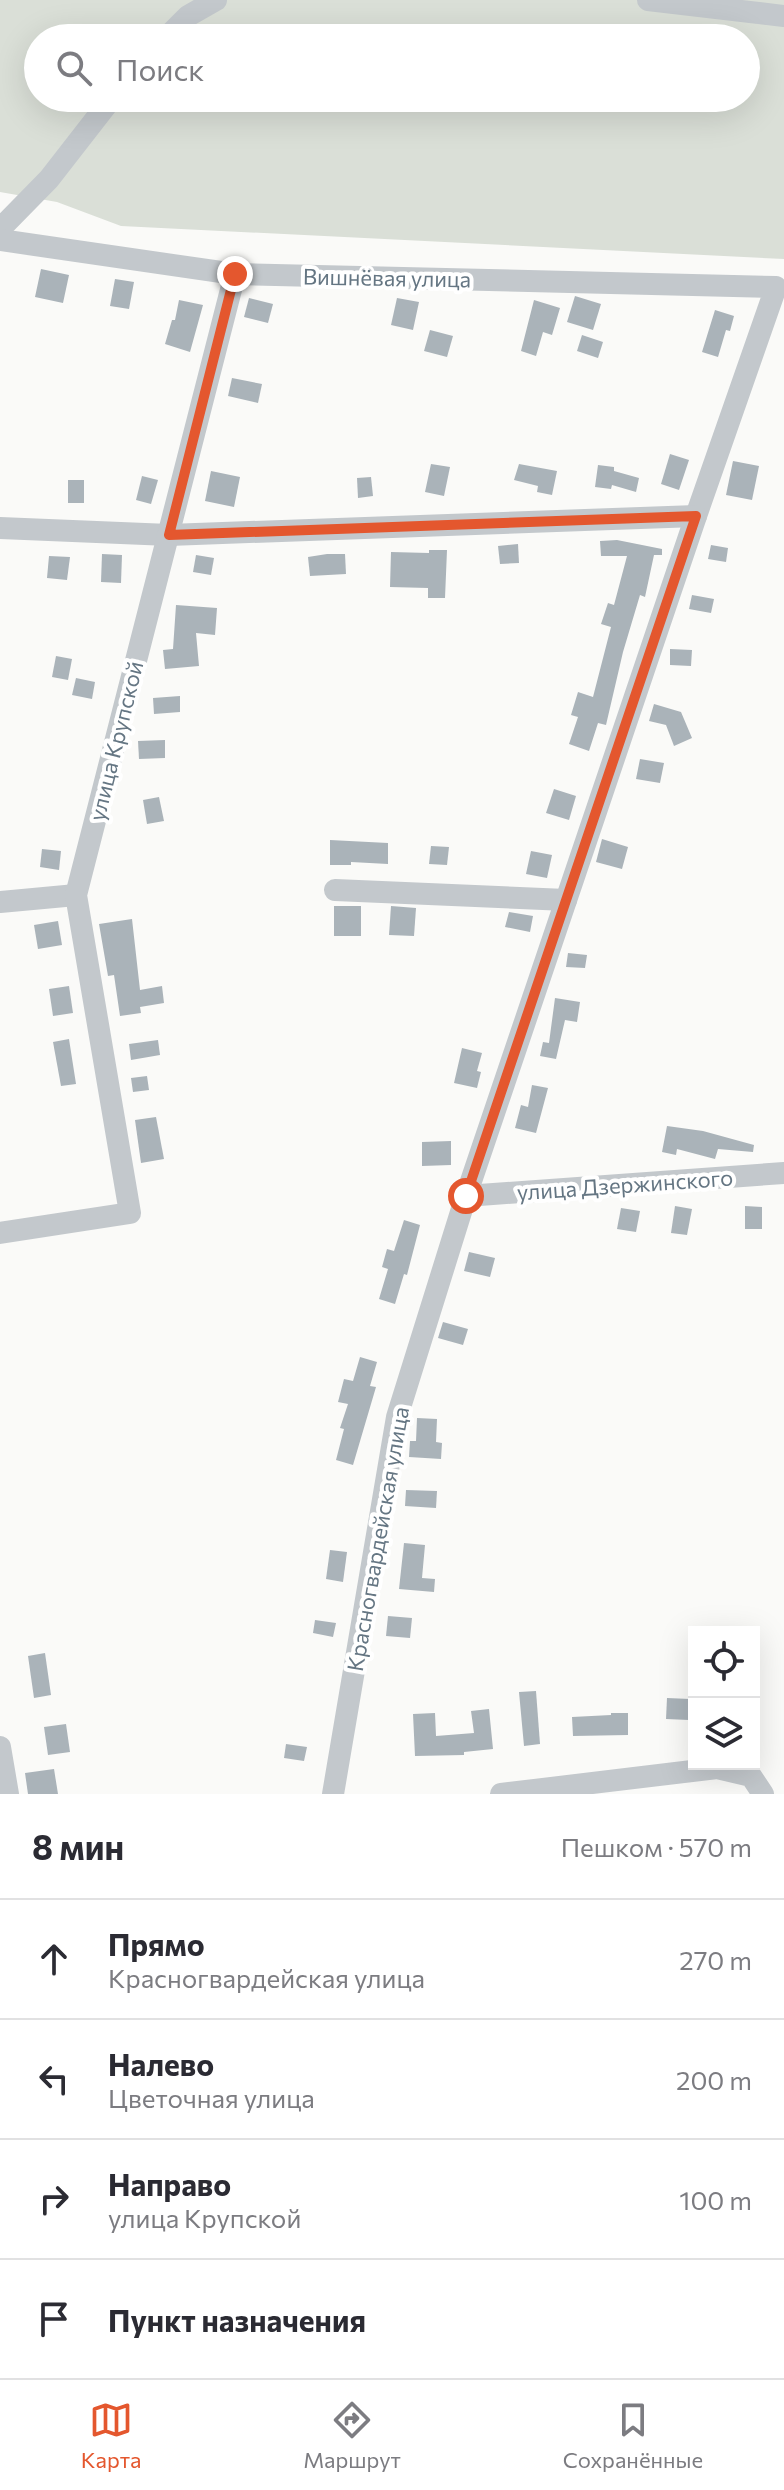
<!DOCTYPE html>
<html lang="ru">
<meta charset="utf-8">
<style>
body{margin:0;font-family:Commissioner,sans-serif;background:#f2f2f3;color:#2b2b33}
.controls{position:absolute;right:24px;bottom:24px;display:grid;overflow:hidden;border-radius:0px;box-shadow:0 8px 32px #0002}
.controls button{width:72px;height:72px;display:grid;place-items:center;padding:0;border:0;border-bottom:2px solid #e1e1e2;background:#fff;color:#2b2b33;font:40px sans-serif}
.stop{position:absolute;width:24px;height:24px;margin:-18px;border:6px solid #e4572e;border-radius:50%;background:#fff}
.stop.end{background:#e4572e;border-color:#fff;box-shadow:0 2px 8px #0008}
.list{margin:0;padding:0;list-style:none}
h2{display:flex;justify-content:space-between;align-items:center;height:104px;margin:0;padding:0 32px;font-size:34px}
h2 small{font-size:26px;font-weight:400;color:#7c7c81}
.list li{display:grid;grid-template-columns:52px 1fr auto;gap:24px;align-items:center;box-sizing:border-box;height:120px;padding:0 32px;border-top:2px solid #e1e1e2}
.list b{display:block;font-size:30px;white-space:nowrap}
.list p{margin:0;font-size:26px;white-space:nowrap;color:#7c7c81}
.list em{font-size:26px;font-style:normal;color:#7c7c81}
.icon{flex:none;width:44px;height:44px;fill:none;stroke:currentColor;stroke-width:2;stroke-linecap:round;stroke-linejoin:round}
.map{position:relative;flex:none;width:784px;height:1794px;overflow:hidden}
.search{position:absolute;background:#fff;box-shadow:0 8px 32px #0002;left:24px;right:24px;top:24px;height:88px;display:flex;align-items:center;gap:20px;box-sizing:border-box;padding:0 28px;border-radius:44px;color:#7c7c81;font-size:30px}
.sheet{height:584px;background:#fff}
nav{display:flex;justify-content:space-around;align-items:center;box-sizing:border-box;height:112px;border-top:2px solid #e1e1e2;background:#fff;font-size:22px;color:#7c7c81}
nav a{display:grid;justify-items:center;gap:4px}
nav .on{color:#e4572e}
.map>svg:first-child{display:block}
</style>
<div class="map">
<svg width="784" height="1794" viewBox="0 0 784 1794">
<rect width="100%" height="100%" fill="#fafaf8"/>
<!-- green -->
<path fill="#dadfd7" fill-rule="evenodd" d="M0,0H784V259L121,226L57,202L0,192ZM38,38H746V98H38Z"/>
<!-- building -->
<g fill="#aab3b9">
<path d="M41,269L69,275L63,303L35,297Z"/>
<path d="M115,279L134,282L129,309L110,306Z"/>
<path d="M575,296L601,304L593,330L567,322Z"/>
<path d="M249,298L273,304L268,323L244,317Z"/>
<path d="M397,298L419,302L413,330L391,325Z"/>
<path d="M179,300L203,305L190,352L165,344L172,320H175Z"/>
<path d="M534,300L560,308L552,335L543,332L536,356L521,351Z"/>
<path d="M715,310L734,316L730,331L726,330L718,357L702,352Z"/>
<path d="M430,330L453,336L447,357L424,351Z"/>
<path d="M582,335L603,342L598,358L577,351Z"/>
<path d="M232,378L262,384L258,403L228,396Z"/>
<path d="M670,454L689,460L679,490L661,484Z"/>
<path d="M733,461L759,466L752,500L726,495Z"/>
<path d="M431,464L450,467L444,496L425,492Z"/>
<path d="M519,464L557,471L552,495L537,492L538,486L514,480Z"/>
<path d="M598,465L614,467V471L639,478L636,492L612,485L611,489L595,487Z"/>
<path d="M211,471L240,477L234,507L205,501Z"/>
<path d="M142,476L158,480L151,504L136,500Z"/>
<path d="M371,477L373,496L358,498L357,478Z"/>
<rect x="68" y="480" width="16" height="23"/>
<path d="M617,540L662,549V555H654L645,597L640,595L623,652L606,725L598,723L589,751L569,744L578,717L571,715L578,692L593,697L611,627L601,624L608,603L614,605L627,556H601L600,541Z"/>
<path d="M518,544L519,563L500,564L498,546Z"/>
<path d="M711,545L728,548L726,562L708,559Z"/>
<path d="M429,550H447L445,598H428V588L390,587L391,552L429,553Z"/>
<path d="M102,554L122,555L121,583L101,582Z"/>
<path d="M327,554H345L346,574L310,576L308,557Z"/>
<path d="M196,555L214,558L211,575L193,572Z"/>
<path d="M49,556L70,557L67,580L47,578Z"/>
<path d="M692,595L714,599L711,613L689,609Z"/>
<path d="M176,605L217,608L215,635L196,633L199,666L165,669L163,650L173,649Z"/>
<path d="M670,649L692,650L691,666L670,665Z"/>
<path d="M56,656L72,659L68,680L52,677Z"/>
<path d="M76,678L95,682L92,699L72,695Z"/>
<path d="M180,696V712L154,714L153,698Z"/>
<path d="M654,704L681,712L692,738L674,746L666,725L649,721Z"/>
<path d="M165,740V758L139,759L138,741Z"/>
<path d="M640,759L664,763L660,783L636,779Z"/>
<path d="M554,789L576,796L569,820L546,813Z"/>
<path d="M159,797L164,821L147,824L143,800Z"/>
<path d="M602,839L628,847L622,869L596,862Z"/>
<path d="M330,840L388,843V864L351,862V865H330Z"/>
<path d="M431,846L449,847L447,865L429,864Z"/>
<path d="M42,849L61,851L59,870L40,867Z"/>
<path d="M531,851L552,855L547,878L526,874Z"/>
<rect x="334" y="906" width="27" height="30"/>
<path d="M391,906L416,908L414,936L389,935Z"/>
<path d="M509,912L533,916L530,932L505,927Z"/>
<path d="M132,919L140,990L162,986L164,1003L140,1007L141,1013L120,1016L114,975L108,976L99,924Z"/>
<path d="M58,921L62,945L38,949L34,925Z"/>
<path d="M568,953L587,955L585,968L566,967Z"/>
<path d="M69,986L73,1013L53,1016L49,989Z"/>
<path d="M555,998L580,1002L577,1022L565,1020L556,1059L540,1056L543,1042L549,1043Z"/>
<path d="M69,1039L76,1084L61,1086L53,1042Z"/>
<path d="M158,1040L160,1055L131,1060L129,1044Z"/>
<path d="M462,1048L482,1053L477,1071L481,1072L477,1088L454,1083Z"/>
<path d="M147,1076L149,1090L133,1092L131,1078Z"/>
<path d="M532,1085L548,1088L536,1133L515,1128L521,1105L528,1107Z"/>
<path d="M156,1117L164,1159L141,1163L135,1120Z"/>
<path d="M667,1126L703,1131L754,1145L753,1152L718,1149L715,1159L677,1149L676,1155L662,1152Z"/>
<path d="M451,1141V1165L422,1166V1142Z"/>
<path d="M675,1206L692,1209L687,1235L671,1233Z"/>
<path d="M745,1206L762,1207V1229H745Z"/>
<path d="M621,1208L640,1211L636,1232L617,1229Z"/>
<path d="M404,1220L420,1225L407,1275L404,1274L395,1304L379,1299L388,1269L382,1267L387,1249L394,1251Z"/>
<path d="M469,1252L495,1258L490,1277L464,1271Z"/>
<path d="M443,1322L468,1329L463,1345L438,1338Z"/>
<path d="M360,1357L377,1362L370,1386L376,1387L353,1465L336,1460L344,1429L340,1428L348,1404L338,1402L344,1379L353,1381Z"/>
<path d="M417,1418L437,1419L436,1442L442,1443L441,1459L409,1457L410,1441H416Z"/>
<path d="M406,1490L437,1491L436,1508L405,1506Z"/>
<path d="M404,1543L425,1545L422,1578L435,1579L434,1592L399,1589Z"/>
<path d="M330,1550L347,1552L343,1582L326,1579Z"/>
<path d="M388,1616L412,1618L410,1638L386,1636Z"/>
<path d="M315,1620L336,1623L333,1637L313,1633Z"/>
<path d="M45,1653L51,1695L34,1698L28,1656Z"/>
<path d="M536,1691L540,1744L524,1746L519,1692Z"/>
<path d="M667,1698L690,1699L689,1720L666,1719Z"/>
<path d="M489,1709L493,1749L464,1752V1755L415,1756L413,1714L435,1713L436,1736L474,1733L471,1711Z"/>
<path d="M611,1713H628V1735L573,1736L572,1717L611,1715Z"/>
<path d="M66,1724L70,1752L48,1755L44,1727Z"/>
<path d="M286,1744L307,1747L304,1761L284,1758Z"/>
<path d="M54,1769L58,1794H28L25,1773Z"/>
</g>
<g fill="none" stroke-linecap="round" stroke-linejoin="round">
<!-- street -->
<g stroke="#c3c8cc" stroke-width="22">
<path d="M648,0L784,16"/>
<path d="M166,38L188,16L216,0"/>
<path d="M0,229L49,179L112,98"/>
<path d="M0,240L235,274L776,287L696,516L466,1196L397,1417L333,1794"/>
<path d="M0,528L169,535L696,516"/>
<path d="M335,890L566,900"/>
<path d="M0,902L76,895"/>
<path d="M466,1196L784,1173"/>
<path d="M0,1233L130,1213L76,895L235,274"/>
<path d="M0,1747L8,1794"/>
<path d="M501,1794L717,1768L751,1776L763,1794"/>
</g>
</g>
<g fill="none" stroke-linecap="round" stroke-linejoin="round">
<!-- route -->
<path stroke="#e4572e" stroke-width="10" d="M235,274L169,535L696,516L466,1196"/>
</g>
<g text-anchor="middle" stroke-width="8" stroke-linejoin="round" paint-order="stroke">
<!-- street labels -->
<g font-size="22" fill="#657683" stroke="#fff">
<text transform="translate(387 278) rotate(1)" y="8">Вишнёвая улица</text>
<text transform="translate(116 741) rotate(-76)" y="8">улица Крупской</text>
<text transform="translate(625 1185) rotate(-4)" y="8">улица Дзержинского</text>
<text transform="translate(378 1539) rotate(-80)" y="8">Красногвардейская улица</text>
</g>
</g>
</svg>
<div class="controls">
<button><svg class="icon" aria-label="locate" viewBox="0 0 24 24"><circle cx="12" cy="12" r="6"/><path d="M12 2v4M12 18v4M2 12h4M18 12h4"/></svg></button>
<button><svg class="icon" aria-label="layers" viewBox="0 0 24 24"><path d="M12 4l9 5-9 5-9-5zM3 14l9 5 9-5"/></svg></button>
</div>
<div class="stop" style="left:466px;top:1196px"></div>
<div class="stop end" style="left:235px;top:274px"></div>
<div class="search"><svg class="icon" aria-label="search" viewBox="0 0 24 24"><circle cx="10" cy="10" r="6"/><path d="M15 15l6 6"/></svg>Поиск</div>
</div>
<section class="sheet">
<h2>8 мин<small>Пешком · 570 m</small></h2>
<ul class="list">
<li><svg class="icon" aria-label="ahead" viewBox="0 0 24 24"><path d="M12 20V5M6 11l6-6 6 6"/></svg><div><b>Прямо</b><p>Красногвардейская улица</p></div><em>270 m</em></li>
<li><svg class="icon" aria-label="left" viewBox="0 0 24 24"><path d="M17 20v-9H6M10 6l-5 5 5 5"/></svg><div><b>Налево</b><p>Цветочная улица</p></div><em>200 m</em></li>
<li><svg class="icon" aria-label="right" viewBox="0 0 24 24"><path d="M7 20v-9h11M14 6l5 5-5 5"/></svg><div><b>Направо</b><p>улица Крупской</p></div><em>100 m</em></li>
<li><svg class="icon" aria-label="arrive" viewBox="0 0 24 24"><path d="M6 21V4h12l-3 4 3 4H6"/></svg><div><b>Пункт назначения</b></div></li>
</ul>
</section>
<nav>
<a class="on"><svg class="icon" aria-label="map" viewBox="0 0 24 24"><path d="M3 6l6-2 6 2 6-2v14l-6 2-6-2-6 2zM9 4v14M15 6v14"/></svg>Карта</a>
<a><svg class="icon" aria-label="directions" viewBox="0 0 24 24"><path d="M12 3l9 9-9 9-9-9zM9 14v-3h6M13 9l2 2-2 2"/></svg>Маршрут</a>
<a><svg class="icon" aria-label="saved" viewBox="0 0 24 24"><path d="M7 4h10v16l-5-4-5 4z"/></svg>Сохранённые</a>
</nav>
